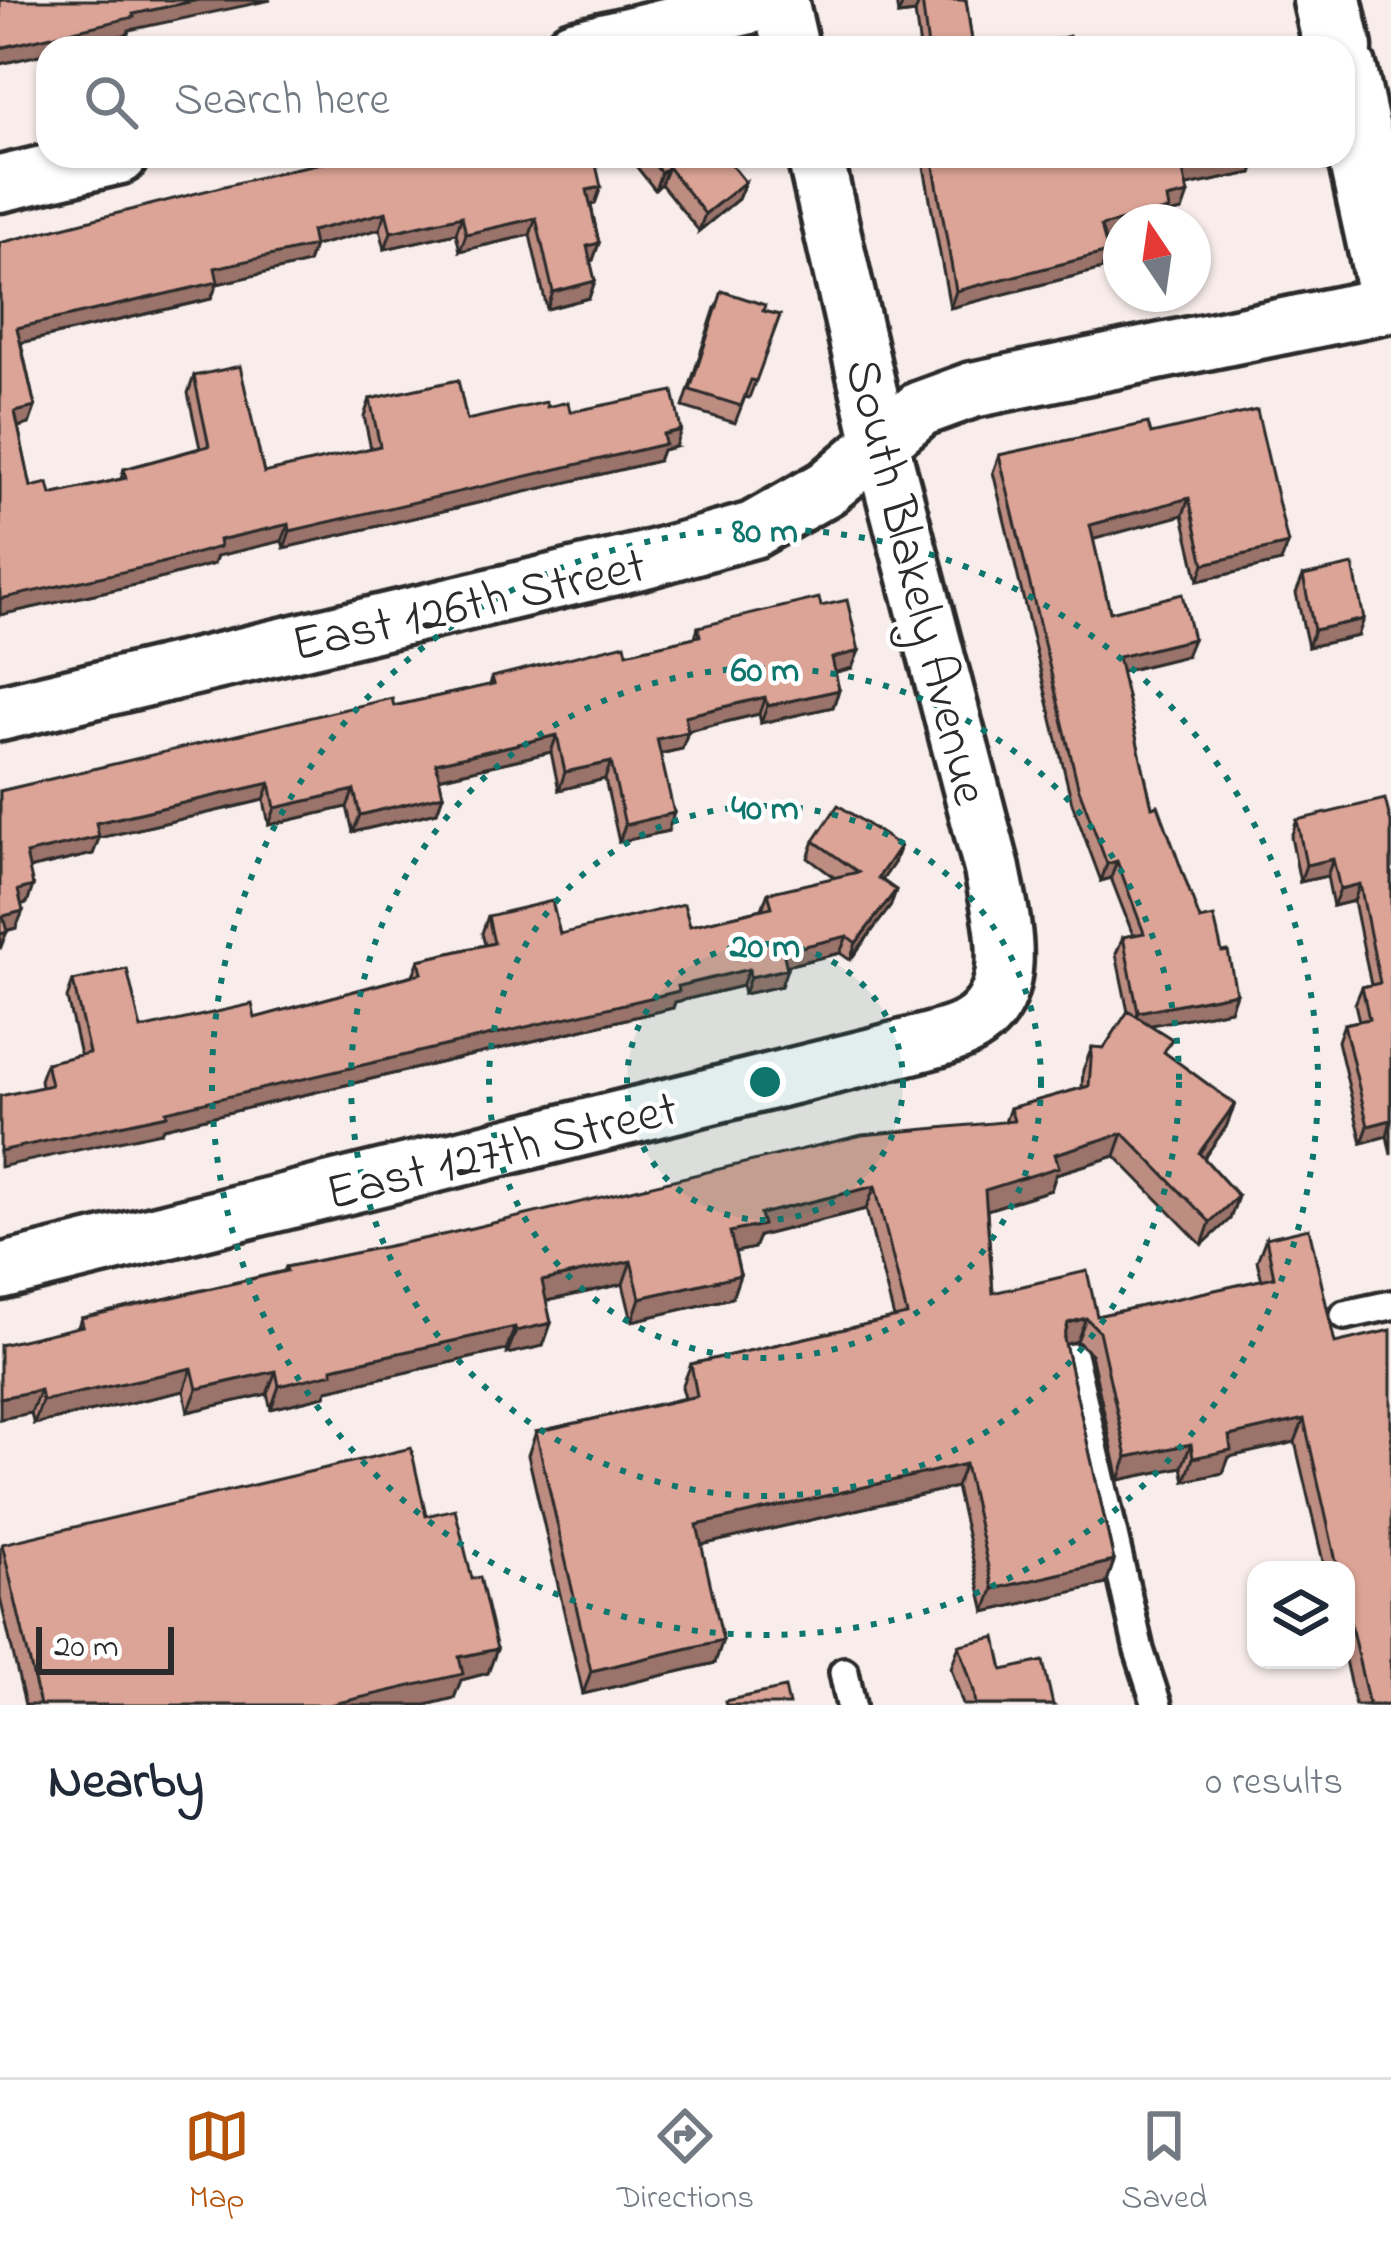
<!DOCTYPE html>
<style>
body{margin:0;font-family:"Indie Flower",sans-serif;background:#f6f6f7;color:#1f2937}
.controls{position:absolute;right:36px;bottom:36px;display:grid;overflow:hidden;border-radius:24px;box-shadow:0 3px 9px #0004}
.controls button{width:108px;height:108px;display:grid;place-items:center;padding:0;border:0;border-bottom:3px solid #e0e1e3;background:#fff;color:#1f2937;font:60px sans-serif}
.compass{position:absolute;left:1103px;top:204px;width:108px;height:108px;border-radius:50%;background:#fff;box-shadow:0 3px 9px #0004;rotate:347deg}
.scale{position:absolute;left:36px;bottom:30px;width:138px;box-sizing:border-box;padding-left:12px;border:6px solid #2b2b2b;border-top:0;font-size:33px;line-height:42px;white-space:nowrap;color:#2b2b2b;-webkit-text-stroke:9px #fff;paint-order:stroke}
.list{margin:0;padding:0;list-style:none}
h2{display:flex;justify-content:space-between;align-items:center;height:156px;margin:0;padding:0 48px;font-size:51px}
h2 small{font-size:39px;font-weight:400;color:#747a83}
.icon{flex:none;width:66px;height:66px;fill:none;stroke:currentColor;stroke-width:2;stroke-linecap:round;stroke-linejoin:round}
.map{position:relative;flex:none;width:1391px;height:1705px;overflow:hidden}
.search{position:absolute;background:#fff;box-shadow:0 3px 9px #0004;left:36px;right:36px;top:36px;height:132px;display:flex;align-items:center;gap:30px;box-sizing:border-box;padding:0 42px;border-radius:36px;color:#747a83;font-size:45px}
.sheet{height:372px;background:#fff}
nav{display:flex;justify-content:space-around;align-items:center;box-sizing:border-box;height:168px;border-top:3px solid #e0e1e3;background:#fff;font-size:33px;color:#747a83}
nav a{display:grid;justify-items:center;gap:6px}
nav .on{color:#b45309}
.map>svg:first-child{display:block}
</style>
<div class="map">
<svg width="1391" height="1705" viewBox="0 0 1391 1705">
<rect width="100%" height="100%" fill="#f8edea"/>
<filter id="ink" filterUnits="userSpaceOnUse"><feTurbulence type="fractalNoise" baseFrequency=".00833" numOctaves="2"/><feDisplacementMap in="SourceGraphic" scale="24" xChannelSelector="R" yChannelSelector="G"/><feConvolveMatrix kernelMatrix="1 2 1 2 8 2 1 2 1" color-interpolation-filters="sRGB"/></filter>
<g filter="url(#ink)">
<g fill="none" stroke-linecap="round" stroke-linejoin="round">
<defs>
<g id="service">
<path d="M1345,1315L1391,1305"/>
<path d="M1073,1358L1139,1650L1157,1705"/>
<path d="M844,1672L851,1705"/>
</g>
<g id="minor">
<path d="M780,0L791,48"/>
<path d="M573,48L775,0"/>
<path d="M0,184L120,156"/>
<path d="M0,713L649,559L753,530L827,488L920,409L972,390L1391,304"/>
<path d="M0,1272L873,1056C898,1048 950,1039 971,1026C1024,994 1001,917 992,869L880,440L815,156"/>
</g>
<g id="secondary">
<path d="M1327,0L1338,48"/>
<path d="M1343,71L1391,289"/>
</g>
</defs>
<!-- service casing -->
<use href="#service" stroke="#2b2b2b" stroke-width="36"/>
<!-- minor casing -->
<use href="#minor" stroke="#2b2b2b" stroke-width="63"/>
<!-- secondary casing -->
<use href="#secondary" stroke="#2b2b2b" stroke-width="75"/>
<!-- service -->
<use href="#service" stroke="#fff" stroke-width="27"/>
<!-- minor -->
<use href="#minor" stroke="#fff" stroke-width="54"/>
<!-- secondary -->
<use href="#secondary" stroke="#fff" stroke-width="66"/>
</g>
<!-- wall -->
<g fill="#bd8d82" stroke="#2b2b2b" stroke-width="3">
<path d="M896,0H966L973,48H920L915,13L898,15Z"/>
<path d="M628,156H724L745,182L738,199L699,231L661,184L655,190Z"/>
<path d="M922,156H1258L1252,173L1187,186L1182,211L1168,214L1165,222H1121V237L1105,241L1108,252L1102,269L950,308Z"/>
<path d="M375,160L595,204L591,205L599,243L593,260L590,261L595,281L589,298L547,309L530,235L460,251L456,233L385,249L380,229L314,246L308,263L217,284L211,299L21,343L35,407L29,424L18,427L31,487L51,495L121,479L124,469L200,448L188,393L194,376L264,473L371,449L364,416L370,399L467,420L547,407L570,412L675,447L662,450L658,461L284,548L282,541L217,556L214,564L148,582L0,615V243Z"/>
<path d="M715,308L763,311L780,315L749,398L745,397L735,423L683,407Z"/>
<path d="M1151,434L1281,562L1198,581L1183,515L1093,539L1110,612L1186,656L1121,672L1152,807L1200,920L1222,952L1236,993L1230,1010L1150,1025L1166,1054L1235,1104L1226,1127L1204,1158L1238,1196L1230,1219L1202,1245L1115,1156L1056,1174L1051,1190L987,1210L993,1293L1097,1316L1262,1280L1257,1261L1266,1238L1391,1705H1355L1345,1660L1346,1570H1325L1295,1442L1229,1457L1223,1473L1185,1481L1182,1467L1119,1480L1091,1354L1077,1341L1065,1344L1114,1561L1106,1584L985,1612L956,1487L701,1545L715,1663L583,1694L528,1455L536,1432L685,1398L682,1387L691,1364L894,1318L866,1209L759,1236L754,1248L735,1252L740,1275L732,1298L632,1321L623,1284L546,1301L551,1323L543,1346L507,1354L506,1350L327,1390L325,1396L271,1409L267,1394L188,1412L184,1391L34,1424L31,1413L0,1419L78,1327L81,1318L284,1271L286,1267L1005,1122L1010,1108L1082,1088L1083,1070L1092,1047L1104,1048L1128,1012L1116,954L1123,937L1133,935L1111,878L1101,881L1072,803L993,472L999,455Z"/>
<path d="M1303,576L1358,636L1308,647L1296,593Z"/>
<path d="M821,606L852,668L835,672L839,690L833,707L761,723L759,714L688,731L682,749L660,754L668,831L619,842L605,779L559,790L551,752L439,778L443,795L437,812L353,832L347,807L269,825L264,800L99,838L93,854L29,869L27,903L21,904L16,928L6,931L0,949V791L490,685L492,677L627,653L695,637L698,627Z"/>
<path d="M1297,820L1391,823V1155L1387,1136L1362,1143L1338,1041L1344,1024L1359,1021L1355,1004L1362,987L1371,985L1354,901L1333,906L1327,876L1300,882L1291,837Z"/>
<path d="M814,841L894,863L882,880L896,890L890,907L850,960L840,953L786,966L781,986L744,994L742,986L675,1002L673,1008L163,1128L161,1132L41,1087L40,1080L46,1063L80,1055L67,998L73,981L141,1029L255,1018L413,975L419,960L485,945L482,933L488,916L560,934L690,926L762,909L768,893L835,878L808,858Z"/>
<path d="M426,1516L472,1579L497,1649L488,1673L461,1680L454,1698L426,1705H25L0,1598V1549L2,1544Z"/>
<path d="M959,1645L1003,1670L1053,1705H963L951,1668Z"/>
</g>
<!-- shaded-wall -->
<g fill="#9a736a" stroke="#2b2b2b" stroke-width="3">
<path d="M198,0H271L129,30L128,34L69,48H48V53L0,64V48L133,14Z"/>
<path d="M904,0H920L915,13L898,15Z"/>
<path d="M1258,156L1252,173L1177,188L1183,171Z"/>
<path d="M668,167L661,184L655,190L661,173Z"/>
<path d="M745,182L738,199L699,231L705,214Z"/>
<path d="M601,187L595,204L581,207L587,190Z"/>
<path d="M1188,194L1182,211L1168,214L1165,222H1121V237L1095,243L1101,226L1167,199Z"/>
<path d="M386,212L380,229L314,246L308,263L217,284L211,299L11,345L17,328L215,268L311,231Z"/>
<path d="M462,216L456,233L385,249L391,232Z"/>
<path d="M536,218L530,235L460,251L466,234Z"/>
<path d="M599,243L593,260L581,263L587,246Z"/>
<path d="M1108,252L1102,269L950,308L956,291Z"/>
<path d="M595,281L589,298L547,309L553,292Z"/>
<path d="M35,407L29,424L9,429L15,412Z"/>
<path d="M681,430L675,447L662,450L658,461L284,548L290,531Z"/>
<path d="M1189,498L1183,515L1084,542L1090,525Z"/>
<path d="M289,524L282,541L217,556L214,564L148,582L0,615V599L219,540Z"/>
<path d="M1288,544L1281,562L1198,581L1204,564Z"/>
<path d="M1364,619L1358,636L1308,647L1314,630Z"/>
<path d="M1193,639L1186,656L1112,674L1118,657Z"/>
<path d="M859,651L852,668L826,675L832,658Z"/>
<path d="M839,690L833,707L761,723L767,706Z"/>
<path d="M765,697L759,714L679,733L685,716Z"/>
<path d="M688,732L682,749L650,756L657,739Z"/>
<path d="M557,735L551,752L429,780L436,763Z"/>
<path d="M611,762L605,779L559,790L565,772Z"/>
<path d="M270,783L264,800L99,838L93,854L19,871L26,854L96,823Z"/>
<path d="M354,790L347,807L269,825L275,808Z"/>
<path d="M443,795L437,812L353,832L360,815Z"/>
<path d="M674,813L668,831L619,842L625,825Z"/>
<path d="M900,846L894,863L872,895L878,878Z"/>
<path d="M1333,859L1327,876L1300,882L1306,865Z"/>
<path d="M1117,861L1111,878L1101,881L1107,864Z"/>
<path d="M1360,884L1354,901L1333,906L1340,889Z"/>
<path d="M33,886L27,903L11,907L18,890Z"/>
<path d="M896,890L890,907L850,960L856,943Z"/>
<path d="M23,911L16,928L0,932L3,916Z"/>
<path d="M7,932L0,949V934Z"/>
<path d="M847,936L840,953L777,968L783,951Z"/>
<path d="M749,969L742,986L675,1002L673,1008L163,1128L161,1132L0,1167V1151Z"/>
<path d="M787,969L781,986L744,994L750,977Z"/>
<path d="M1236,993L1230,1010L1131,1029L1138,1012Z"/>
<path d="M1235,1104L1226,1127L1191,1176L1199,1153Z"/>
<path d="M1391,1120L1387,1136L1362,1143L1368,1126Z"/>
<path d="M1123,1133L1115,1156L1056,1174L1051,1190L977,1213L985,1190L1055,1154Z"/>
<path d="M875,1186L866,1209L759,1236L754,1248L722,1255L730,1232L760,1214Z"/>
<path d="M1238,1196L1230,1219L1202,1245L1210,1222Z"/>
<path d="M631,1261L623,1284L533,1304L542,1281Z"/>
<path d="M740,1275L732,1298L632,1321L640,1298Z"/>
<path d="M1086,1318L1077,1341L1060,1346L1068,1323Z"/>
<path d="M551,1323L543,1346L507,1354L516,1331Z"/>
<path d="M515,1327L506,1350L327,1390L325,1396L271,1409L279,1386L332,1368Z"/>
<path d="M192,1368L184,1391L34,1424L42,1401Z"/>
<path d="M276,1371L267,1394L188,1412L197,1389Z"/>
<path d="M40,1390L31,1413L0,1419V1398Z"/>
<path d="M1304,1419L1295,1442L1229,1457L1223,1473L1185,1481L1193,1458L1229,1436Z"/>
<path d="M1191,1444L1182,1467L1119,1480L1127,1457Z"/>
<path d="M965,1464L956,1487L688,1548L697,1525Z"/>
<path d="M1114,1561L1106,1584L985,1612L993,1589Z"/>
<path d="M723,1640L715,1663L583,1694L591,1671Z"/>
<path d="M497,1649L488,1673L461,1680L454,1698L426,1705H329L459,1657Z"/>
</g>
<!-- building -->
<g fill="#dca497" stroke="#2b2b2b" stroke-width="3">
<path d="M0,0H198L133,14L134,17L0,48Z"/>
<path d="M922,0H966L973,48H928Z"/>
<path d="M1069,36L1071,48H1024Z"/>
<path d="M1232,41L1234,48H1201Z"/>
<path d="M356,156H374L375,160L392,156H594L601,187L587,190L599,243L587,246L595,281L553,292L536,218L466,234L462,216L391,232L386,212L311,231L314,246L215,268L218,282L17,328L35,407L15,412L31,487L48,483L51,495L126,478L124,469L209,446L194,376L240,366L264,473L380,446L370,399L458,380L467,420L546,402L547,407L568,402L570,412L673,391L681,430L663,434L665,444L290,531L289,524L219,540L220,547L154,565L0,599V243L288,170Z"/>
<path d="M648,156H724L745,182L705,214L668,167L661,173Z"/>
<path d="M932,156H1257L1183,171L1188,194L1167,199L1169,210L1101,226L1108,252L956,291Z"/>
<path d="M722,291L765,305L763,311L780,315L756,381L751,380L741,406L690,390Z"/>
<path d="M1257,410L1288,544L1204,564L1189,498L1090,525L1110,612L1182,594L1193,639L1118,657L1152,807L1158,805L1200,920L1214,917L1222,952L1228,951L1236,993L1138,1012L1123,937L1144,933L1117,861L1107,864L1078,786L999,455L1148,423L1151,434Z"/>
<path d="M1353,565L1364,619L1314,630L1303,576Z"/>
<path d="M819,598L821,606L847,600L859,651L832,658L839,690L767,706L765,697L685,716L688,732L657,739L674,813L625,825L611,762L565,772L557,735L436,763L443,795L360,815L354,790L275,808L270,783L96,823L99,837L26,854L33,886L18,890L23,911L3,916L7,932L0,934V791L392,698L394,706L494,684L492,677L625,644L627,653L700,636L698,627Z"/>
<path d="M1385,799L1391,823V1120L1368,1126L1344,1024L1369,1019L1362,987L1380,983L1360,884L1340,889L1333,859L1306,865L1297,820Z"/>
<path d="M838,805L900,846L878,878L896,890L856,943L847,936L783,951L787,969L750,977L749,969L678,986L679,991L620,1005L166,1111L167,1115L0,1151V1096L51,1085L46,1063L89,1053L73,981L127,969L141,1029L252,1004L255,1018L422,973L419,960L494,943L488,916L552,901L560,934L684,904L690,926L772,907L768,893L858,872L814,841Z"/>
<path d="M1128,1011L1172,1039L1164,1052L1235,1104L1199,1153L1238,1196L1210,1222L1123,1133L1055,1154L1059,1167L985,1190L993,1293L1087,1271L1097,1316L1274,1277L1266,1238L1309,1228L1335,1343L1391,1330V1705H1369L1346,1604V1570H1338L1304,1419L1229,1436L1231,1450L1193,1458L1191,1444L1127,1457L1099,1331L1086,1318L1068,1323L1064,1339L1114,1561L993,1589L965,1464L697,1525L723,1640L591,1671L536,1432L697,1396L691,1364L907,1315L875,1186L760,1214L763,1225L730,1232L740,1275L640,1298L631,1261L542,1281L551,1323L516,1331L515,1327L332,1368L333,1373L279,1386L276,1371L197,1389L192,1368L42,1401L40,1390L0,1398V1345L83,1326L81,1318L287,1271L286,1267L447,1234L862,1135L1014,1121L1010,1108L1089,1086L1092,1047L1104,1048Z"/>
<path d="M411,1448L426,1516L455,1509L472,1579L480,1577L497,1649L459,1657L463,1674L329,1705H40L2,1544Z"/>
<path d="M996,1637L1003,1670L1043,1661L1053,1705H976L974,1691L959,1645Z"/>
<path d="M785,1688L789,1705H726L725,1701Z"/>
</g>
</g>
<!-- distance rings -->
<circle cx="765" cy="1082" r="138" fill="#0f766e" fill-opacity=".12"/>
<g fill="none" stroke="#0f766e" stroke-width="6" stroke-dasharray="6 12">
<circle cx="765" cy="1082" r="138"/>
<circle cx="765" cy="1082" r="276"/>
<circle cx="765" cy="1082" r="414"/>
<circle cx="765" cy="1082" r="553"/>
</g>
<g text-anchor="middle" stroke-width="9" stroke-linejoin="round" paint-order="stroke">
<!-- street labels -->
<g font-size="51" fill="#2b2b2b" stroke="#fff">
<text transform="translate(919 581) rotate(76)" y="18">South Blakely Avenue</text>
<text transform="translate(468 602) rotate(-13)" y="18">East 126th Street</text>
<text transform="translate(501 1148) rotate(-14)" y="18">East 127th Street</text>
</g>
</g>
<circle cx="765" cy="1082" r="18" fill="#0f766e" stroke="#fff" stroke-width="6"/>
<g font-size="36" text-anchor="middle" font-weight="bold" fill="#0f766e" stroke="#fff" stroke-width="9" stroke-linejoin="round" paint-order="stroke">
<text x="765" y="542">80 m</text>
<text x="765" y="681">60 m</text>
<text x="765" y="819">40 m</text>
<text x="765" y="957">20 m</text>
</g>
</svg>
<div class="controls">
<button><svg class="icon" aria-label="layers" viewBox="0 0 24 24"><path d="M12 4l9 5-9 5-9-5zM3 14l9 5 9-5"/></svg></button>
</div>
<svg class="compass" viewBox="-18 -18 36 36"><path d="M0-13l5 13h-10z" fill="#e53935"/><path d="M0 13l5-13h-10z" fill="#747a83"/></svg>
<div class="scale">20 m</div>
<div class="search"><svg class="icon" aria-label="search" viewBox="0 0 24 24"><circle cx="10" cy="10" r="6"/><path d="M15 15l6 6"/></svg>Search here</div>
</div>
<section class="sheet">
<h2>Nearby<small>0 results</small></h2>
<ul class="list">
</ul>
</section>
<nav>
<a class="on"><svg class="icon" aria-label="map" viewBox="0 0 24 24"><path d="M3 6l6-2 6 2 6-2v14l-6 2-6-2-6 2zM9 4v14M15 6v14"/></svg>Map</a>
<a><svg class="icon" aria-label="directions" viewBox="0 0 24 24"><path d="M12 3l9 9-9 9-9-9zM9 14v-3h6M13 9l2 2-2 2"/></svg>Directions</a>
<a><svg class="icon" aria-label="saved" viewBox="0 0 24 24"><path d="M7 4h10v16l-5-4-5 4z"/></svg>Saved</a>
</nav>
